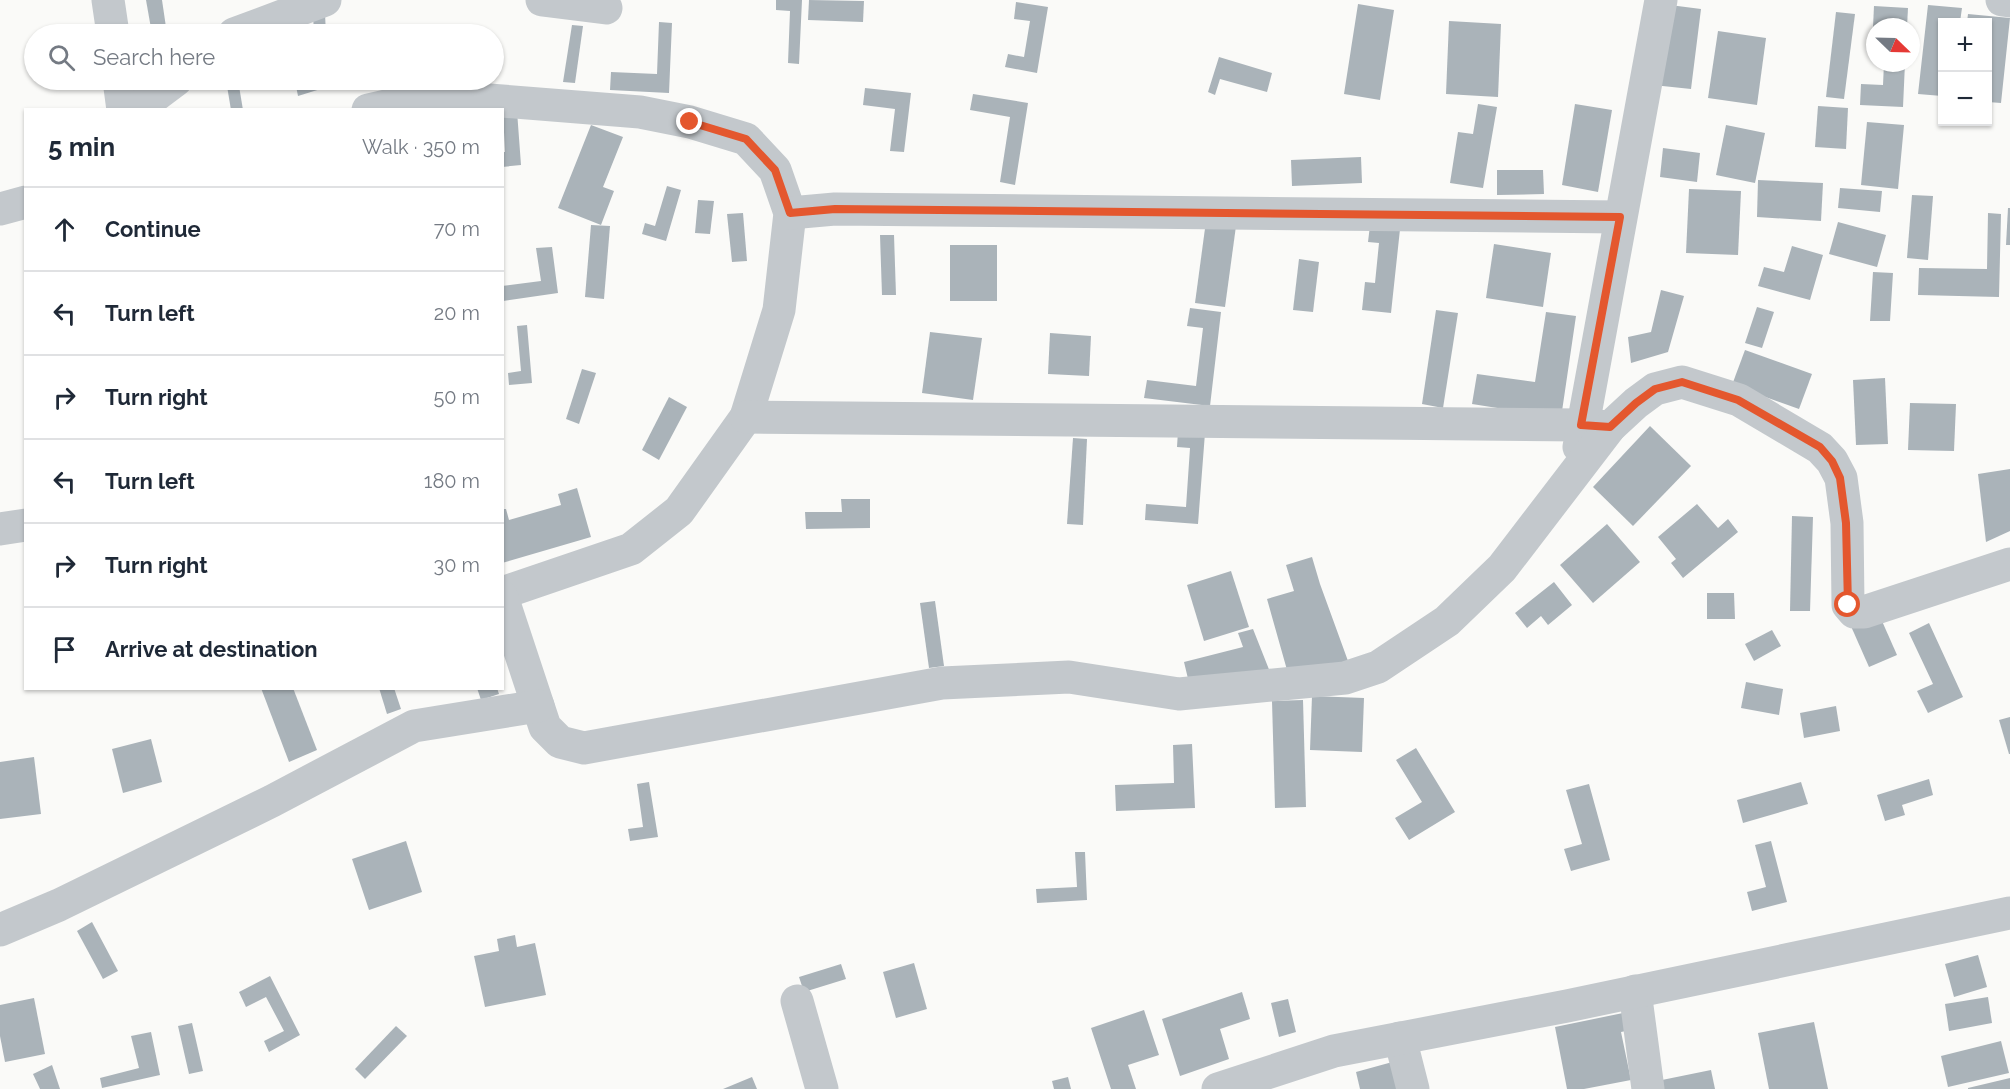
<!DOCTYPE html>
<meta charset="utf-8">
<style>
body{margin:0;font-family:Raleway,sans-serif;background:#f2f2f3;color:#1f2937}
.controls{position:absolute;right:18px;top:18px;display:grid;overflow:hidden;border-radius:0px;box-shadow:0 2px 4px #0004}
.controls button{width:54px;height:54px;display:grid;place-items:center;padding:0;border:0;border-bottom:2px solid #e0e1e3;background:#fff;color:#1f2937;font:30px sans-serif}
.compass{position:absolute;left:1866px;top:18px;width:54px;height:54px;border-radius:50%;background:#fff;box-shadow:0 2px 4px #0004;rotate:113deg}
.stop{position:absolute;width:18px;height:18px;margin:-14px;border:4px solid #e4572e;border-radius:50%;background:#fff}
.stop.end{background:#e4572e;border-color:#fff;box-shadow:0 2px 6px #0008}
.list{margin:0;padding:0;list-style:none}
h2{display:flex;justify-content:space-between;align-items:center;height:78px;margin:0;padding:0 24px;font-size:26px}
h2 small{font-size:20px;font-weight:400;color:#747a83}
.list li{display:grid;grid-template-columns:39px 1fr auto;gap:18px;align-items:center;box-sizing:border-box;height:84px;padding:0 24px;border-top:2px solid #e0e1e3}
.list b{display:block;font-size:22px;white-space:nowrap}
.list em{font-size:20px;font-style:normal;color:#747a83}
.icon{flex:none;width:33px;height:33px;fill:none;stroke:currentColor;stroke-width:2;stroke-linecap:round;stroke-linejoin:round}
.map{position:relative;flex:none;width:2010px;height:1089px;overflow:hidden}
.search{position:absolute;background:#fff;box-shadow:0 2px 4px #0004;left:24px;top:24px;width:480px;height:66px;display:flex;align-items:center;gap:15px;box-sizing:border-box;padding:0 21px;border-radius:33px;color:#747a83;font-size:22px}
.panel{position:absolute;background:#fff;box-shadow:0 2px 4px #0004;left:24px;top:108px;width:480px;height:582px;border-radius:0px}
.map>svg:first-child{display:block}
</style>
<div class="map">
<svg width="2010" height="1089" viewBox="0 0 2010 1089">
<rect width="100%" height="100%" fill="#fafaf8"/>
<!-- building -->
<g fill="#aab3b9">
<path d="M146,0H162L167,34H152Z"/>
<path d="M776,0H802L799,64L788,63L790,11L776,10Z"/>
<path d="M809,0L864,1L863,22L808,20Z"/>
<path d="M1016,2L1048,7L1037,73L1005,67L1008,54L1024,57L1030,21L1014,19Z"/>
<path d="M1358,4L1394,10L1380,100L1344,94Z"/>
<path d="M1662,4L1701,9L1691,89L1653,85Z"/>
<path d="M1928,5L1962,8L1960,22H1942V96L1918,94Z"/>
<path d="M1874,6L1908,8L1907,27H1873Z"/>
<path d="M1836,12L1855,14L1844,99L1826,97Z"/>
<path d="M325,14L326,34H314L313,15Z"/>
<path d="M1968,14L2010,18L2001,103L1988,102V22H1967Z"/>
<path d="M1449,21L1501,24L1498,97L1446,94Z"/>
<path d="M659,22L672,23L669,93L610,90L611,72L657,74Z"/>
<path d="M572,25L583,26L575,83L563,82Z"/>
<path d="M1718,31L1766,38L1757,105L1708,98Z"/>
<path d="M1219,57L1272,73L1267,92L1220,79L1215,95L1208,92Z"/>
<path d="M1884,63H1905L1903,107L1860,105L1861,84L1883,85Z"/>
<path d="M226,80H238L243,110H231Z"/>
<path d="M297,80H327V87L298,96L295,81Z"/>
<path d="M865,88L911,93L904,152L890,151L895,109L863,105Z"/>
<path d="M973,94L1028,103L1015,185L1000,182L1010,117L970,110Z"/>
<path d="M1478,104L1497,107L1483,188L1450,183L1458,132L1473,134Z"/>
<path d="M1575,104L1612,110L1598,192L1562,185Z"/>
<path d="M1818,106L1848,108L1846,149L1815,147Z"/>
<path d="M517,111L521,165L502,167V152H505L503,112Z"/>
<path d="M1867,122L1904,125L1898,189L1861,185Z"/>
<path d="M591,125L623,137L603,187L614,191L601,225L558,208Z"/>
<path d="M1726,125L1765,133L1755,183L1716,175Z"/>
<path d="M1663,148L1700,153L1697,182L1660,177Z"/>
<path d="M1361,157L1362,183L1292,186L1291,160Z"/>
<path d="M1497,170H1543L1544,194L1497,195Z"/>
<path d="M1758,180L1823,183L1821,221L1757,217Z"/>
<path d="M667,186L681,190L666,241L642,234L645,223L655,226Z"/>
<path d="M1840,188L1882,191L1880,212L1838,208Z"/>
<path d="M1689,189L1741,191L1738,255L1686,253Z"/>
<path d="M1912,195L1933,196L1928,260L1907,258Z"/>
<path d="M698,200L714,201L710,234L695,233Z"/>
<path d="M2008,208H2010V245H2006Z"/>
<path d="M743,213L747,261L732,262L727,214Z"/>
<path d="M1988,213L2001,214L1999,297L1918,295L1919,268L1987,269Z"/>
<path d="M1371,217L1401,220L1391,313L1362,310L1365,282L1375,283L1379,243L1368,242Z"/>
<path d="M1206,221L1236,226L1225,307L1195,303Z"/>
<path d="M1838,222L1886,235L1877,267L1829,254Z"/>
<path d="M591,225L610,226L604,299L585,297Z"/>
<path d="M880,235H894L896,295H882Z"/>
<path d="M1494,244L1551,253L1543,307L1486,298Z"/>
<rect x="950" y="245" width="47" height="56"/>
<path d="M1792,246L1823,255L1810,300L1758,286L1764,267L1784,272Z"/>
<path d="M552,247L558,293L503,301L502,286L541,281L536,248Z"/>
<path d="M1299,259L1319,262L1313,312L1293,310Z"/>
<path d="M1873,272L1893,273L1890,321H1870Z"/>
<path d="M1661,290L1684,296L1668,352L1631,363L1628,337L1651,332Z"/>
<path d="M1757,307L1774,312L1762,348L1745,343Z"/>
<path d="M1190,308L1221,312L1210,406L1144,398L1147,380L1196,386L1203,328L1187,326Z"/>
<path d="M1436,310L1458,313L1443,408L1422,404Z"/>
<path d="M1546,312L1576,316L1561,418L1472,404L1477,374L1535,382Z"/>
<path d="M527,325L532,383L509,385L508,373L521,371L517,326Z"/>
<path d="M930,332L982,338L973,400L922,393Z"/>
<path d="M1050,333L1091,336L1089,376L1048,374Z"/>
<path d="M1745,350L1812,374L1799,409L1732,385Z"/>
<path d="M582,369L596,373L579,424L566,419Z"/>
<path d="M1885,378L1888,444L1856,445L1853,380Z"/>
<path d="M669,397L687,407L659,460L642,450Z"/>
<path d="M1910,403L1956,404L1954,451L1908,450Z"/>
<path d="M1650,426L1691,466L1633,526L1593,487Z"/>
<path d="M1178,431L1205,433L1198,524L1145,520L1146,504L1186,507L1190,448L1177,447Z"/>
<path d="M1073,438L1087,439L1083,525L1067,524Z"/>
<path d="M2010,469V531L1986,542L1978,474Z"/>
<path d="M577,488L591,537L502,563V509H506L509,520L561,505L558,494Z"/>
<path d="M841,499H870V528L806,529L805,512H842Z"/>
<path d="M1697,504L1718,528L1728,519L1738,532L1683,578L1671,563L1676,559L1658,537Z"/>
<path d="M1792,516L1813,517L1810,611H1790Z"/>
<path d="M1607,524L1640,562L1593,603L1560,565Z"/>
<path d="M1312,557L1320,584L1348,661L1289,677L1267,599L1294,591L1286,565Z"/>
<path d="M1231,571L1249,627L1204,641L1187,585Z"/>
<path d="M1554,582L1572,605L1548,625L1541,616L1527,628L1515,613Z"/>
<path d="M1707,593H1734L1735,619H1707Z"/>
<path d="M935,601L944,666L929,668L920,603Z"/>
<path d="M1878,612L1897,655L1869,667L1850,624Z"/>
<path d="M1929,623L1963,697L1928,713L1917,691L1933,684L1909,633Z"/>
<path d="M1253,629L1270,672L1190,687L1184,662L1243,647L1238,633Z"/>
<path d="M1772,630L1781,646L1754,661L1745,644Z"/>
<path d="M1746,682L1783,689L1779,715L1741,708Z"/>
<path d="M261,688H293L317,750L289,762Z"/>
<path d="M379,688H394L401,709L387,714Z"/>
<path d="M477,688H497L499,694L481,700Z"/>
<path d="M1312,696L1364,698L1362,752L1310,750Z"/>
<path d="M1303,700L1306,807L1275,808L1272,701Z"/>
<path d="M1836,706L1840,731L1804,738L1800,713Z"/>
<path d="M2010,717V754H2009L1999,720Z"/>
<path d="M151,739L162,782L123,793L112,749Z"/>
<path d="M1192,744L1195,808L1116,811L1115,785L1174,783L1173,745Z"/>
<path d="M1416,748L1455,812L1409,840L1395,818L1422,802L1396,760Z"/>
<path d="M34,757L41,814L0,819V762Z"/>
<path d="M1929,779L1933,795L1902,805L1905,815L1885,821L1877,795Z"/>
<path d="M649,782L658,837L630,841L628,829L643,827L637,784Z"/>
<path d="M1801,782L1808,804L1743,823L1737,800Z"/>
<path d="M1589,784L1610,860L1571,871L1564,849L1582,844L1566,790Z"/>
<path d="M406,841L422,892L369,910L352,859Z"/>
<path d="M1771,841L1787,902L1752,911L1747,892L1766,887L1755,845Z"/>
<path d="M1075,852H1085L1087,900L1037,903L1036,889L1077,887Z"/>
<path d="M92,922L118,971L103,979L77,931Z"/>
<path d="M515,935L517,947L535,943L546,995L485,1007L474,956L499,951L497,939Z"/>
<path d="M1978,955L1987,987L1954,997L1945,964Z"/>
<path d="M914,963L927,1009L896,1018L883,972Z"/>
<path d="M841,964L846,979L804,992L799,977Z"/>
<path d="M270,976L300,1035L269,1052L264,1041L284,1031L266,997L246,1007L239,992Z"/>
<path d="M1242,992L1250,1019L1220,1029L1229,1059L1180,1076L1162,1019Z"/>
<path d="M1988,997L1992,1023L1949,1031L1945,1004Z"/>
<path d="M34,998L45,1054L5,1062L0,1036V1005Z"/>
<path d="M1288,999L1296,1032L1279,1037L1271,1003Z"/>
<path d="M1144,1010L1159,1055L1128,1065L1136,1089H1111L1091,1028Z"/>
<path d="M1623,1013L1626,1031L1621,1032L1631,1080L1584,1089H1567L1555,1027Z"/>
<path d="M1814,1022L1828,1089H1769L1758,1033Z"/>
<path d="M192,1023L203,1071L189,1074L178,1026Z"/>
<path d="M396,1026L407,1036L365,1079L355,1069Z"/>
<path d="M151,1032L160,1075L102,1088L100,1078L139,1068L131,1036Z"/>
<path d="M2001,1041L2009,1073L1948,1087L1941,1056Z"/>
<path d="M1396,1061L1403,1089H1360L1356,1072Z"/>
<path d="M52,1065L60,1089H40L33,1074Z"/>
<path d="M1711,1070L1715,1089H1659L1657,1081Z"/>
<path d="M752,1077L757,1089H723Z"/>
<path d="M1068,1077L1071,1089H1054L1052,1081Z"/>
<path d="M2010,1078V1089H1968V1088Z"/>
</g>
<g fill="none" stroke-linecap="round" stroke-linejoin="round">
<!-- minor -->
<g stroke="#c3c8cc" stroke-width="33">
<path d="M108,0L113,34"/>
<path d="M542,0L606,8"/>
<path d="M2002,0L2010,1"/>
<path d="M234,34L325,0"/>
<path d="M119,80L123,110"/>
<path d="M136,110L176,80"/>
<path d="M368,110L412,100H489L640,112L690,122L746,139L775,170L790,213L779,310L746,417L679,511L631,549L502,593"/>
<path d="M0,209L26,202"/>
<path d="M790,213L835,209L1620,217"/>
<path d="M746,417L1581,425L1610,427"/>
<path d="M1579,447L1661,0"/>
<path d="M0,529L26,525"/>
<path d="M502,597L545,727L560,742L584,748L942,683L1069,677L1179,694L1345,678L1378,667L1447,621L1502,568L1610,427L1636,403L1655,389L1682,382L1739,400L1820,448L1832,461L1841,478L1847,523L1848,605L1854,612H1864L2010,564"/>
<path d="M0,930L59,905L272,801L414,726L538,706"/>
<path d="M1635,991L1648,1089"/>
<path d="M797,1001L822,1089"/>
<path d="M1400,1038L1413,1089"/>
<path d="M1218,1089L1334,1051L1567,1006L2010,913"/>
</g>
</g>
<g fill="none" stroke-linecap="round" stroke-linejoin="round">
<!-- route -->
<path stroke="#e4572e" stroke-width="8" d="M690,122L746,139L775,170L790,213L835,209L1620,217L1581,425L1610,427L1636,403L1655,389L1682,382L1738,400L1820,447L1832,461L1840,478L1846,523L1848,605"/>
</g>
</svg>
<div class="controls">
<button>+</button>
<button>−</button>
</div>
<svg class="compass" viewBox="-18 -18 36 36"><path d="M0-13l5 13h-10z" fill="#e53935"/><path d="M0 13l5-13h-10z" fill="#747a83"/></svg>
<div class="stop" style="left:1848px;top:605px"></div>
<div class="stop end" style="left:690px;top:122px"></div>
<div class="search"><svg class="icon" aria-label="search" viewBox="0 0 24 24"><circle cx="10" cy="10" r="6"/><path d="M15 15l6 6"/></svg>Search here</div>
<section class="panel">
<h2>5 min<small>Walk · 350 m</small></h2>
<ul class="list">
<li><svg class="icon" aria-label="ahead" viewBox="0 0 24 24"><path d="M12 20V5M6 11l6-6 6 6"/></svg><div><b>Continue</b></div><em>70 m</em></li>
<li><svg class="icon" aria-label="left" viewBox="0 0 24 24"><path d="M17 20v-9H6M10 6l-5 5 5 5"/></svg><div><b>Turn left</b></div><em>20 m</em></li>
<li><svg class="icon" aria-label="right" viewBox="0 0 24 24"><path d="M7 20v-9h11M14 6l5 5-5 5"/></svg><div><b>Turn right</b></div><em>50 m</em></li>
<li><svg class="icon" aria-label="left" viewBox="0 0 24 24"><path d="M17 20v-9H6M10 6l-5 5 5 5"/></svg><div><b>Turn left</b></div><em>180 m</em></li>
<li><svg class="icon" aria-label="right" viewBox="0 0 24 24"><path d="M7 20v-9h11M14 6l5 5-5 5"/></svg><div><b>Turn right</b></div><em>30 m</em></li>
<li><svg class="icon" aria-label="arrive" viewBox="0 0 24 24"><path d="M6 21V4h12l-3 4 3 4H6"/></svg><div><b>Arrive at destination</b></div></li>
</ul>
</section>
</div>
